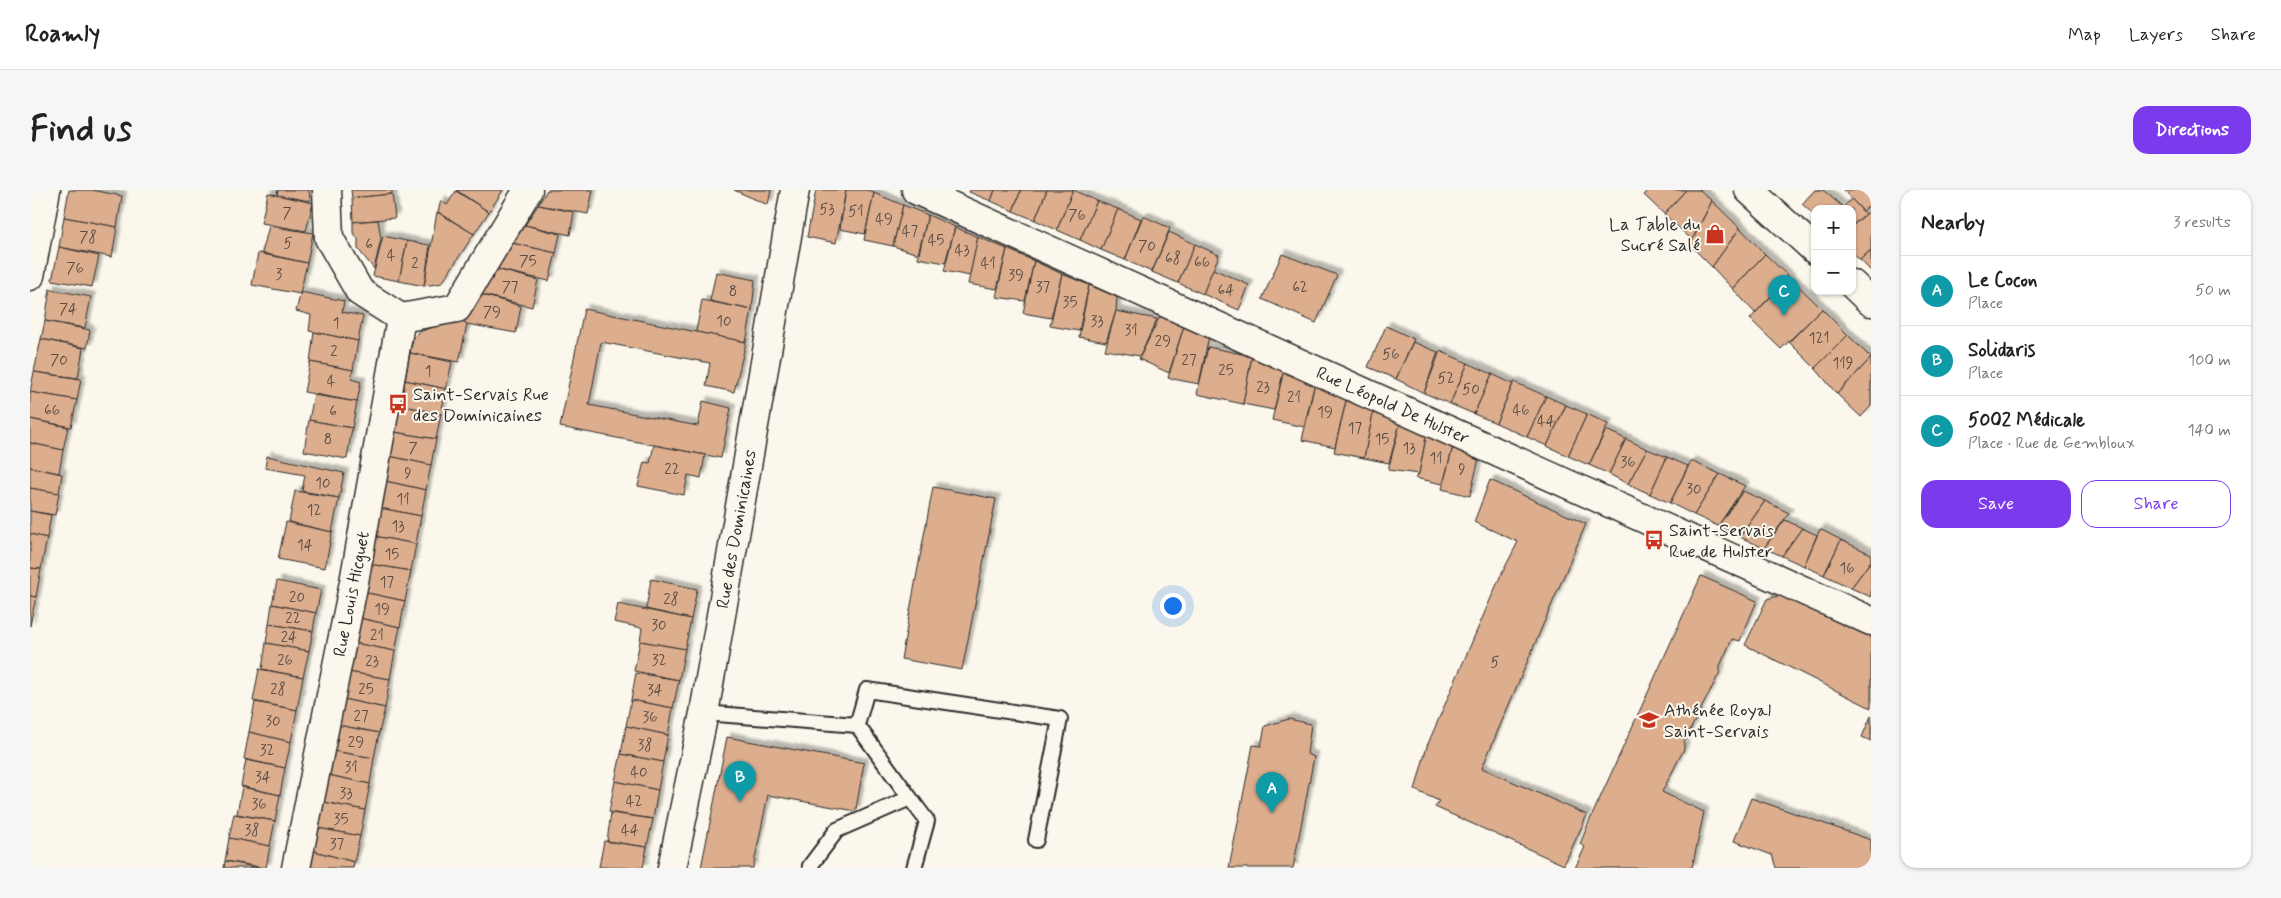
<!DOCTYPE html>
<meta charset="utf-8">
<style>
body{margin:0;font-family:Mynerve,sans-serif;background:#f6f6f6;color:#222}
.controls{position:absolute;right:15px;top:15px;display:grid;overflow:hidden;border-radius:10px;box-shadow:0 1px 4px #0004}
.controls button{width:45px;height:45px;display:grid;place-items:center;padding:0;border:0;border-bottom:1px solid #e0e0e0;background:#fff;color:#222;font:25px sans-serif}
.you{position:absolute;left:1142px;top:415px;width:18px;height:18px;margin:-12px;border:4px solid #fff;border-radius:50%;background:#1a73e8;box-shadow:0 0 0 8px #1a73e833}
.badge{display:grid;place-items:center;width:32px;height:32px;border-radius:50%;background:#7c3aed;color:#fff;font-size:16px;font-weight:700}
.pin{position:absolute;translate:-50% -41px;filter:drop-shadow(0 1px 2px #0008)}
.pin::after{content:'';position:absolute;top:26px;width:18px;height:15px;background:inherit;clip-path:polygon(0 0,100% 0,50% 100%)}
.list{margin:0;padding:0;list-style:none}
h2{display:flex;justify-content:space-between;align-items:center;height:65px;margin:0;padding:0 20px;font-size:21px}
h2 small{font-size:16px;font-weight:400;color:#767676}
.list li{display:grid;grid-template-columns:32px 1fr auto;gap:15px;align-items:center;box-sizing:border-box;height:70px;padding:0 20px;border-top:1px solid #e0e0e0}
.list b{display:block;font-size:19px;white-space:nowrap}
.list p{margin:0;font-size:16px;white-space:nowrap;color:#767676}
.list em{font-size:16px;font-style:normal;color:#767676}
.actions{display:flex;gap:10px;padding:15px 20px}
.actions a{flex:1;padding:11px 0;border:1px solid #7c3aed;border-radius:15px;text-align:center;font-size:18px;color:#7c3aed}
.actions .main{background:#7c3aed;color:#fff}
.map{position:relative;flex:none;width:1841px;height:678px;overflow:hidden;border-radius:15px}
header{display:flex;align-items:center;gap:30px;box-sizing:border-box;height:70px;padding:0 25px;background:#fff;border-bottom:1px solid #e0e0e0}
header strong{font-size:24px}
nav{display:flex;gap:28px;margin-inline-start:auto;font-size:18px}
.intro{display:flex;align-items:center;justify-content:space-between;box-sizing:border-box;height:120px;padding:0 30px}
h1{margin:0;font-size:35px}
.button{padding:12px 22px;border-radius:15px;background:#7c3aed;color:#fff;font-size:18px;font-weight:700}
main{display:flex;gap:30px;padding:0 30px}
aside{flex:1;background:#fff;border-radius:15px;box-shadow:0 1px 4px #0004}
.map>svg:first-child{display:block}
</style>
<header>
<strong>Roamly</strong>
<nav><a>Map</a><a>Layers</a><a>Share</a></nav>
</header>
<div class="intro"><h1>Find us</h1><a class="button">Directions</a></div>
<main>
<div class="map">
<svg width="1841" height="678" viewBox="0 0 1841 678">
<defs>
<filter id="shadow"><feDropShadow dx="4.5" dy="-4.5" stdDeviation="1" flood-color="#0004"/></filter>
</defs>
<rect width="100%" height="100%" fill="#fbf7ec"/>
<filter id="ink" filterUnits="userSpaceOnUse"><feTurbulence type="fractalNoise" baseFrequency=".02" numOctaves="2"/><feDisplacementMap in="SourceGraphic" scale="10" xChannelSelector="R" yChannelSelector="G"/><feConvolveMatrix kernelMatrix="1 2 1 2 8 2 1 2 1" color-interpolation-filters="sRGB"/></filter>
<g filter="url(#ink)">
<!-- building -->
<g fill="#ddae8e" stroke="#2b2b2b" filter="url(#shadow)">
<path d="M39,0H62L92,6L87,37L34,27Z"/>
<path d="M248,0H279L280,11L247,5Z"/>
<path d="M321,0H362V4L322,8Z"/>
<path d="M426,0H473L459,22Z"/>
<path d="M517,0H563L558,24L508,15Z"/>
<path d="M704,0H741L738,15Z"/>
<path d="M786,0H816L806,53L777,47Z"/>
<path d="M816,0H838L844,3L835,44L810,39Z"/>
<path d="M940,0H965L961,11L939,2Z"/>
<path d="M965,0H991L983,21L961,11Z"/>
<path d="M991,0H1017L1005,30L983,21Z"/>
<path d="M1017,0H1043L1027,40L1005,30Z"/>
<path d="M1043,0L1067,11L1050,50L1027,40Z"/>
<path d="M1619,0H1656L1634,24L1614,5Z"/>
<path d="M1656,0H1670L1682,11L1662,50L1634,24Z"/>
<path d="M1785,0H1793L1813,17L1822,9L1835,24L1822,36V19H1785V26L1772,14Z"/>
<path d="M1813,0H1841V14L1833,21Z"/>
<path d="M426,1L459,22L444,44L408,22L411,10L417,15Z"/>
<path d="M238,3L283,13L276,41L231,33Z"/>
<path d="M844,3L873,15L863,56L834,50Z"/>
<path d="M362,4L365,28L323,32L322,8Z"/>
<path d="M1067,11L1088,19L1071,60L1050,50Z"/>
<path d="M1682,11L1710,38L1682,77L1660,55Z"/>
<path d="M508,15L544,22L540,45L495,35Z"/>
<path d="M873,15L898,25L888,64L863,56Z"/>
<path d="M1088,19L1111,29L1095,70L1071,60Z"/>
<path d="M1841,20V60L1830,70L1822,63V36Z"/>
<path d="M407,22L444,44L412,93L394,96Z"/>
<path d="M898,25L925,37L915,73L888,68Z"/>
<path d="M1113,26L1140,38L1122,82L1095,70Z"/>
<path d="M34,27L87,37L82,67L29,57Z"/>
<path d="M348,30L351,49L344,79L328,59V49L323,42V32Z"/>
<path d="M495,35L530,44L526,63L482,53Z"/>
<path d="M239,36L283,43L277,73L232,63Z"/>
<path d="M925,37L948,47L940,86L914,81Z"/>
<path d="M1710,38L1735,64L1703,99L1682,77Z"/>
<path d="M1139,42L1165,54L1148,93L1122,82Z"/>
<path d="M353,46L377,51L369,91L343,86Z"/>
<path d="M948,47L977,59L967,99L938,94Z"/>
<path d="M377,51L400,55L394,96L369,91Z"/>
<path d="M482,53L526,63L519,91L466,79Z"/>
<path d="M1165,54L1189,65L1173,104L1148,93Z"/>
<path d="M29,57L69,66L62,97L22,90Z"/>
<path d="M977,59L1004,71L995,111L966,107Z"/>
<path d="M1841,60V81L1830,70Z"/>
<path d="M228,63L277,73L270,104L222,95Z"/>
<path d="M1252,64L1307,85L1286,133L1232,109Z"/>
<path d="M1735,64L1759,87L1725,123L1703,99Z"/>
<path d="M1004,71L1032,84L1021,128L993,123Z"/>
<path d="M466,79L508,90L502,117L449,104Z"/>
<path d="M1183,79L1219,95L1209,120L1173,104Z"/>
<path d="M686,82L725,90L722,120L680,111Z"/>
<path d="M1032,84L1059,95L1049,141L1020,136Z"/>
<path d="M1759,87L1792,119L1751,159L1720,129Z"/>
<path d="M1059,95L1087,107L1086,121L1076,152L1049,147Z"/>
<path d="M20,99L61,107L55,138L15,131Z"/>
<path d="M271,102L314,111L312,122L333,126L328,151L279,141L281,125L266,121Z"/>
<path d="M449,104L491,116L486,143L437,134L429,128Z"/>
<path d="M672,110L722,120L716,152L666,142Z"/>
<path d="M554,119L716,152L704,202L676,196L680,173L571,152L559,215L668,236L673,211L701,218L691,268L530,237Z"/>
<path d="M1792,119L1818,145L1785,178L1759,152Z"/>
<path d="M1086,121L1127,129L1110,166L1075,160Z"/>
<path d="M1130,126L1154,136L1139,183L1109,169Z"/>
<path d="M429,128L437,134L429,172L380,163L383,149L389,142Z"/>
<path d="M15,131L60,140L57,158L11,149Z"/>
<path d="M1154,136L1179,146L1169,194L1138,188Z"/>
<path d="M1356,136L1384,149L1366,189L1338,177Z"/>
<path d="M284,142L328,151L323,180L280,172Z"/>
<path d="M1818,145L1841,168L1807,204L1785,178Z"/>
<path d="M11,149L53,158L48,188L4,182Z"/>
<path d="M1383,152L1408,162L1394,203L1366,189Z"/>
<path d="M1178,157L1222,166L1213,214L1167,204Z"/>
<path d="M1410,161L1438,173L1420,214L1394,203Z"/>
<path d="M380,163L422,172L416,199L375,190Z"/>
<path d="M1222,166L1254,180L1244,220L1213,214Z"/>
<path d="M1841,168V216L1831,227L1807,204Z"/>
<path d="M280,172L323,180L321,189L331,192L327,212L274,202Z"/>
<path d="M1438,173L1462,184L1444,224L1420,214Z"/>
<path d="M1254,180L1285,193L1274,237L1242,230Z"/>
<path d="M4,182L51,189L47,210L0,202Z"/>
<path d="M1462,184L1483,194L1466,233L1444,224Z"/>
<path d="M375,190L416,199L411,224L370,215Z"/>
<path d="M1484,192L1516,206L1497,247L1466,233Z"/>
<path d="M1285,193L1317,207L1305,257L1272,250Z"/>
<path d="M0,202L47,210L41,237L0,229Z"/>
<path d="M284,205L327,212L322,238L279,230Z"/>
<path d="M1516,206L1536,215L1517,256L1497,247Z"/>
<path d="M1317,207L1344,219L1334,268L1304,262Z"/>
<path d="M370,215L411,224L406,249L364,242Z"/>
<path d="M1536,215L1557,224L1538,266L1517,256Z"/>
<path d="M1344,219L1371,230L1359,273L1334,268Z"/>
<path d="M1557,224L1578,234L1559,275L1538,266Z"/>
<path d="M0,229L38,237L33,260L0,253Z"/>
<path d="M279,230L322,238L317,269L274,261Z"/>
<path d="M1371,230L1397,242L1389,284L1358,280Z"/>
<path d="M1576,240L1596,249L1579,284L1559,275Z"/>
<path d="M364,242L406,249L401,275L359,266Z"/>
<path d="M1397,242L1424,253L1413,294L1385,288L1389,284Z"/>
<path d="M1596,249L1617,259L1598,294L1579,284Z"/>
<path d="M0,253L33,260L29,283L0,277Z"/>
<path d="M1424,253L1450,264L1440,306L1412,299Z"/>
<path d="M624,255L675,265L671,288L658,285L654,305L608,296L614,272L620,273Z"/>
<path d="M1617,259L1637,267L1620,304L1598,294Z"/>
<path d="M237,266L314,283L309,308L272,301L275,285L235,278Z"/>
<path d="M359,266L401,275L396,300L355,291Z"/>
<path d="M1637,267L1658,276L1640,313L1620,304Z"/>
<path d="M1661,271L1690,284L1664,325L1640,313Z"/>
<path d="M0,277L32,284L29,303L0,298Z"/>
<path d="M1690,284L1715,296L1688,336L1664,325Z"/>
<path d="M1460,290L1556,334L1452,578L1557,625L1534,675L1405,617L1409,611L1385,600L1397,556L1470,387L1488,352L1444,332Z"/>
<path d="M355,291L396,300L391,326L350,318Z"/>
<path d="M903,297L966,309L932,480L871,469Z"/>
<path d="M0,298L29,303L25,325L0,321Z"/>
<path d="M265,301L309,308L302,342L259,332Z"/>
<path d="M1713,301L1735,311L1710,347L1688,336Z"/>
<path d="M1735,311L1759,323L1734,358L1710,347Z"/>
<path d="M350,318L391,326L386,354L344,346Z"/>
<path d="M0,321L21,325L17,348L0,344Z"/>
<path d="M1755,330L1772,338L1752,366L1734,358Z"/>
<path d="M256,332L302,342L295,378L248,369Z"/>
<path d="M1772,338L1787,345L1774,376L1752,366Z"/>
<path d="M1790,339L1811,350L1794,385L1774,376Z"/>
<path d="M0,344L17,348L11,379L0,378Z"/>
<path d="M344,346L386,354L381,381L339,374Z"/>
<path d="M1811,350L1841,364V371L1821,398L1794,385Z"/>
<path d="M1841,371V407L1821,398Z"/>
<path d="M339,374L381,381L375,411L333,402Z"/>
<path d="M0,378L11,379L6,407L0,406Z"/>
<path d="M1671,386L1727,411L1710,451L1702,449L1690,476V482L1654,552V559L1632,602L1674,622L1662,678H1545L1555,657L1550,654L1559,632Z"/>
<path d="M621,389L667,399L661,429L616,419Z"/>
<path d="M247,391L291,400L286,423L242,414Z"/>
<path d="M333,402L375,411L370,437L329,428Z"/>
<path d="M1755,404L1841,445V518L1715,455L1737,409Z"/>
<path d="M0,406L6,407L0,436Z"/>
<path d="M242,414L286,423L283,441L239,434Z"/>
<path d="M588,414L661,429L655,459L610,451L612,438L584,432Z"/>
<path d="M329,428L370,437L365,461L324,453Z"/>
<path d="M239,434L283,441L279,461L236,453Z"/>
<path d="M610,451L655,459L649,490L604,481Z"/>
<path d="M236,453L279,461L273,487L232,479Z"/>
<path d="M324,453L365,461L360,489L318,482Z"/>
<path d="M229,479L273,487L267,520L223,511Z"/>
<path d="M318,482L360,489L355,518L313,509Z"/>
<path d="M606,483L649,490L643,518L601,510Z"/>
<path d="M313,509L355,518L349,543L308,535Z"/>
<path d="M601,510L643,518L638,545L596,536Z"/>
<path d="M225,512L267,520L261,552L219,542Z"/>
<path d="M1841,526V551L1832,547Z"/>
<path d="M1259,529L1281,534L1277,564L1284,567L1263,678H1199L1223,555L1231,556L1235,536Z"/>
<path d="M308,535L349,543L344,568L303,561Z"/>
<path d="M596,536L638,545L633,572L591,564Z"/>
<path d="M219,542L261,552L255,578L214,569Z"/>
<path d="M697,547L834,573L826,619L825,621L738,605L723,678H671Z"/>
<path d="M303,561L344,568L340,594L298,585Z"/>
<path d="M591,564L633,572L628,600L585,591Z"/>
<path d="M216,570L255,578L250,605L211,596Z"/>
<path d="M298,585L340,594L335,620L293,612Z"/>
<path d="M585,591L628,600L623,629L579,622Z"/>
<path d="M212,597L250,605L245,631L207,624Z"/>
<path d="M1721,608L1841,650V678H1746L1742,665L1704,651Z"/>
<path d="M293,612L335,620L330,646L288,638Z"/>
<path d="M581,623L623,629L617,657L577,651Z"/>
<path d="M204,624L245,631L240,656L199,648Z"/>
<path d="M288,638L330,646L324,672L284,661Z"/>
<path d="M199,648L240,656L236,678L195,671Z"/>
<path d="M574,651L617,657L613,678L569,677Z"/>
<path d="M284,661L324,672L323,678H280Z"/>
<path d="M195,671L229,678H194Z"/>
</g>
<g fill="none" stroke-linecap="round" stroke-linejoin="round">
<defs>
<g id="service">
<path d="M674,523L827,535"/>
<path d="M880,608L827,535L837,500L1030,529L1006,650"/>
<path d="M781,678L780,676L807,640L880,608L897,631L884,678"/>
</g>
<g id="minor">
<path d="M297,0L299,48L330,102L371,128"/>
<path d="M886,0L1841,431"/>
<path d="M0,86L16,0"/>
<path d="M371,128L427,118L498,0"/>
<path d="M266,678L324,392L371,128"/>
<path d="M642,678L674,523L765,0"/>
</g>
<g id="secondary">
<path d="M1719,0L1785,60"/>
<path d="M1822,94L1841,112"/>
</g>
</defs>
<!-- service casing -->
<use href="#service" stroke="#2b2b2b" stroke-width="18"/>
<!-- minor casing -->
<use href="#minor" stroke="#2b2b2b" stroke-width="31"/>
<!-- secondary casing -->
<use href="#secondary" stroke="#2b2b2b" stroke-width="31"/>
<!-- service -->
<use href="#service" stroke="#fbf7ec" stroke-width="14"/>
<!-- minor -->
<use href="#minor" stroke="#fbf7ec" stroke-width="28"/>
<!-- secondary -->
<use href="#secondary" stroke="#fbf7ec" stroke-width="28"/>
</g>
</g>
<!-- icons -->
<defs>
<symbol id="shop-bare" viewBox="-9 -9 18 18"><path d="M-5-2.5h2.3a2.7 3.5 0 0 1 5.4 0H5L5.5 6h-11ZM-1.5-2.5h3a1.5 2.3 0 0 0-3 0Z" fill="#c8321e" stroke="#fbf7ec" stroke-width="2.5" paint-order="stroke"/></symbol>
<symbol id="bus-bare" viewBox="-9 -9 18 18"><path d="M-5-6H5V4H4V6H2V4H-2V6H-4V4H-5ZM-3.5-4V0h7V-4ZM-3.5 1.2v1.5H-2V1.2ZM2 1.2v1.5H3.5V1.2Z" fill="#c8321e" stroke="#fbf7ec" stroke-width="2.5" paint-order="stroke"/></symbol>
<symbol id="school-bare" viewBox="-9 -9 18 18"><path d="M0-5L7-2L0 1L-7-2ZM-4 1L0 2.5L4 1V4Q0 6-4 4Z" fill="#c8321e" stroke="#fbf7ec" stroke-width="2.5" paint-order="stroke"/></symbol>
</defs>
<g fill-rule="evenodd">
<use href="#shop-bare" x="1671" y="30" width="28" height="28"/>
<use href="#bus-bare" x="354" y="200" width="28" height="28"/>
<use href="#bus-bare" x="1610" y="336" width="28" height="28"/>
<use href="#school-bare" x="1605" y="516" width="28" height="28"/>
</g>
<g text-anchor="middle" stroke-width="4" stroke-linejoin="round" paint-order="stroke">
<!-- number labels -->
<g font-size="15" fill="#584c44">
<text x="797" y="24">53</text>
<text x="826" y="26">51</text>
<text x="257" y="28">7</text>
<text x="1047" y="30">76</text>
<text x="854" y="34">49</text>
<text x="880" y="46">47</text>
<text x="58" y="52">78</text>
<text x="906" y="55">45</text>
<text x="258" y="58">5</text>
<text x="339" y="59">6</text>
<text x="1117" y="61">70</text>
<text x="932" y="65">43</text>
<text x="361" y="70">4</text>
<text x="1143" y="73">68</text>
<text x="498" y="76">75</text>
<text x="1172" y="77">66</text>
<text x="385" y="78">2</text>
<text x="958" y="78">41</text>
<text x="45" y="83">76</text>
<text x="249" y="89">3</text>
<text x="986" y="90">39</text>
<text x="480" y="102">77</text>
<text x="1013" y="102">37</text>
<text x="1270" y="102">62</text>
<text x="1196" y="105">64</text>
<text x="703" y="106">8</text>
<text x="1040" y="117">35</text>
<text x="38" y="124">74</text>
<text x="462" y="127">79</text>
<text x="694" y="136">10</text>
<text x="1067" y="136">33</text>
<text x="306" y="138">1</text>
<text x="1101" y="145">31</text>
<text x="1789" y="153">121</text>
<text x="1133" y="156">29</text>
<text x="304" y="166">2</text>
<text x="1361" y="169">56</text>
<text x="29" y="175">70</text>
<text x="1159" y="175">27</text>
<text x="1813" y="178">119</text>
<text x="1196" y="185">25</text>
<text x="398" y="186">1</text>
<text x="1416" y="193">52</text>
<text x="301" y="196">4</text>
<text x="1233" y="202">23</text>
<text x="1441" y="204">50</text>
<text x="1264" y="212">21</text>
<text x="22" y="225">66</text>
<text x="1491" y="225">46</text>
<text x="303" y="226">6</text>
<text x="1295" y="227">19</text>
<text x="1516" y="236">44</text>
<text x="1325" y="243">17</text>
<text x="298" y="254">8</text>
<text x="1352" y="254">15</text>
<text x="383" y="263">7</text>
<text x="1379" y="263">13</text>
<text x="1406" y="273">11</text>
<text x="1598" y="277">36</text>
<text x="642" y="284">22</text>
<text x="1432" y="284">9</text>
<text x="378" y="288">9</text>
<text x="293" y="298">10</text>
<text x="1664" y="304">30</text>
<text x="373" y="314">11</text>
<text x="284" y="325">12</text>
<text x="368" y="341">13</text>
<text x="275" y="360">14</text>
<text x="362" y="369">15</text>
<text x="1817" y="383">16</text>
<text x="357" y="397">17</text>
<text x="267" y="412">20</text>
<text x="641" y="414">28</text>
<text x="352" y="424">19</text>
<text x="263" y="433">22</text>
<text x="629" y="440">30</text>
<text x="347" y="450">21</text>
<text x="259" y="452">24</text>
<text x="255" y="475">26</text>
<text x="629" y="475">32</text>
<text x="342" y="476">23</text>
<text x="1465" y="477">5</text>
<text x="248" y="504">28</text>
<text x="336" y="504">25</text>
<text x="625" y="505">34</text>
<text x="331" y="531">27</text>
<text x="620" y="532">36</text>
<text x="243" y="536">30</text>
<text x="326" y="557">29</text>
<text x="615" y="560">38</text>
<text x="237" y="565">32</text>
<text x="321" y="582">31</text>
<text x="609" y="587">40</text>
<text x="233" y="592">34</text>
<text x="316" y="608">33</text>
<text x="604" y="616">42</text>
<text x="229" y="619">36</text>
<text x="311" y="634">35</text>
<text x="222" y="645">38</text>
<text x="600" y="645">44</text>
<text x="307" y="659">37</text>
</g>
<!-- poi labels -->
<g font-size="18" fill="#2b2b2b" stroke="#fbf7ec" text-anchor="start">
<text x="1670" y="40" text-anchor="end">La Table du<tspan x="1670" dy="21">Sucré Salé</tspan></text>
<text x="383" y="210">Saint-Servais Rue<tspan x="383" dy="21">des Dominicaines</tspan></text>
<text x="1639" y="346">Saint-Servais<tspan x="1639" dy="21">Rue de Hulster</tspan></text>
<text x="1634" y="526">Athénée Royal<tspan x="1634" dy="21">Saint-Servais</tspan></text>
</g>
<!-- street labels -->
<g font-size="18" fill="#2b2b2b" stroke="#fbf7ec">
<text transform="translate(1363 215) rotate(24)" y="6">Rue Léopold De Hulster</text>
<text transform="translate(706 339) rotate(-80)" y="6">Rue des Dominicaines</text>
<text transform="translate(321 404) rotate(-79)" y="6">Rue Louis Hicguet</text>
</g>
</g>
</svg>
<div class="controls">
<button>+</button>
<button>−</button>
</div>
<div class="you"></div>
<div class="pin badge" style="left:1242px;top:623px;background:#0f9aa8">A</div>
<div class="pin badge" style="left:710px;top:612px;background:#0f9aa8">B</div>
<div class="pin badge" style="left:1754px;top:126px;background:#0f9aa8">C</div>
</div>
<aside>
<h2>Nearby<small>3 results</small></h2>
<ul class="list">
<li><span class="badge" style="background:#0f9aa8">A</span><div><b>Le Cocon</b><p>Place</p></div><em>50 m</em></li>
<li><span class="badge" style="background:#0f9aa8">B</span><div><b>Solidaris</b><p>Place</p></div><em>100 m</em></li>
<li><span class="badge" style="background:#0f9aa8">C</span><div><b>5002 Médicale</b><p>Place · Rue de Gembloux</p></div><em>140 m</em></li>
</ul>
<div class="actions"><a class="main">Save</a><a>Share</a></div>
</aside>
</main>
